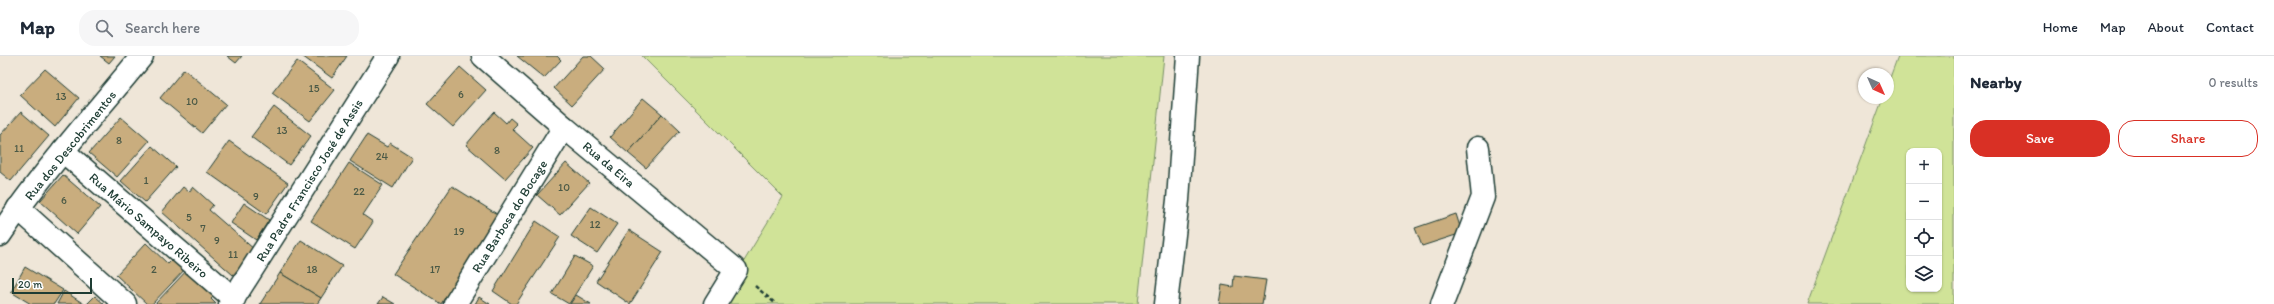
<!DOCTYPE html>
<meta charset="utf-8">
<style>
body{margin:0;font-family:Itim,sans-serif;background:#f6f6f7;color:#1f2937}
.controls{position:absolute;right:12px;bottom:12px;display:grid;overflow:hidden;border-radius:8px;box-shadow:0 1px 3px #0004}
.controls button{width:36px;height:36px;display:grid;place-items:center;padding:0;border:0;border-bottom:1px solid #e0e1e3;background:#fff;color:#1f2937;font:20px sans-serif}
.compass{position:absolute;left:1858px;top:12px;width:36px;height:36px;border-radius:50%;background:#fff;box-shadow:0 1px 3px #0004;rotate:135deg}
.scale{position:absolute;left:12px;bottom:10px;width:80px;box-sizing:border-box;padding-left:4px;border:2px solid #1f3d34;border-top:0;font-size:11px;line-height:14px;white-space:nowrap;color:#1f3d34;-webkit-text-stroke:3px #fff;paint-order:stroke}
.list{margin:0;padding:0;list-style:none}
h2{display:flex;justify-content:space-between;align-items:center;height:52px;margin:0;padding:0 16px;font-size:17px}
h2 small{font-size:13px;font-weight:400;color:#747a83}
.actions{display:flex;gap:8px;padding:12px 16px}
.actions a{flex:1;padding:9px 0;border:1px solid #d93025;border-radius:16px;text-align:center;font-size:14px;color:#d93025}
.actions .main{background:#d93025;color:#fff}
.icon{flex:none;width:22px;height:22px;fill:none;stroke:currentColor;stroke-width:2;stroke-linecap:round;stroke-linejoin:round}
.map{position:relative;flex:none;width:1954px;height:248px;overflow:hidden}
header{display:flex;align-items:center;gap:24px;box-sizing:border-box;height:56px;padding:0 20px;background:#fff;border-bottom:1px solid #e0e1e3}
header strong{font-size:19px}
nav{display:flex;gap:22px;margin-inline-start:auto;font-size:14px}
.search{width:280px;height:36px;background:#f6f6f7;display:flex;align-items:center;gap:10px;box-sizing:border-box;padding:0 14px;border-radius:16px;color:#747a83;font-size:15px}
main{display:flex}
aside{flex:1;background:#fff}
.map>svg:first-child{display:block}
</style>
<header>
<strong>Map</strong>
<div class="search"><svg class="icon" aria-label="search" viewBox="0 0 24 24"><circle cx="10" cy="10" r="6"/><path d="M15 15l6 6"/></svg>Search here</div>
<nav><a>Home</a><a>Map</a><a>About</a><a>Contact</a></nav>
</header>
<main>
<div class="map">
<svg width="1954" height="248" viewBox="0 0 1954 248">
<rect width="100%" height="100%" fill="#efe6d8"/>
<filter id="ink" filterUnits="userSpaceOnUse"><feTurbulence type="fractalNoise" baseFrequency=".025" numOctaves="2"/><feDisplacementMap in="SourceGraphic" scale="8" xChannelSelector="R" yChannelSelector="G"/><feConvolveMatrix kernelMatrix="1 2 1 2 8 2 1 2 1" color-interpolation-filters="sRGB"/></filter>
<g filter="url(#ink)">
<!-- green -->
<g fill="#d0e398" stroke="#789066" fill-rule="evenodd">
<path d="M642,0H1164L1138,248H718L783,141Z"/>
<path d="M1898,0H1954V248H1807L1883,42H1888V27ZM1909,95H1939V233H1909Z"/>
</g>
<!-- building -->
<g fill="#c9ad7e" stroke="#1f3d34">
<path d="M100,0H115L109,7Z"/>
<path d="M227,0H242L236,7Z"/>
<path d="M302,0H347L332,22Z"/>
<path d="M517,0H557L561,4L544,22Z"/>
<path d="M583,0H591L605,13L572,49L554,32Z"/>
<path d="M297,5L335,34L310,65L272,37Z"/>
<path d="M460,11L486,34L453,71L427,48Z"/>
<path d="M45,13L79,42L55,71L20,39Z"/>
<path d="M184,13L226,48L202,77L160,42Z"/>
<path d="M643,42L662,58L628,97L610,81Z"/>
<path d="M274,51L311,80L289,109L251,81Z"/>
<path d="M21,56L49,80L11,125L0,116V79Z"/>
<path d="M494,56L506,67L510,62L517,68L512,73L533,92L505,123L466,89Z"/>
<path d="M662,58L680,75L646,112L628,97Z"/>
<path d="M121,61L149,85L117,121L89,97Z"/>
<path d="M367,79L387,91L390,87L412,101L393,132L350,105Z"/>
<path d="M229,85L288,127L266,158L207,116Z"/>
<path d="M152,90L176,111L145,146L121,125Z"/>
<path d="M349,107L383,129L363,159L373,166L355,193L311,165Z"/>
<path d="M566,107L589,127L560,159L537,139Z"/>
<path d="M63,119L100,151L77,178L40,145Z"/>
<path d="M452,130L500,160L441,248L393,218Z"/>
<path d="M183,131L189,136L193,131L213,149L209,154L255,194L233,219L162,156Z"/>
<path d="M244,147L269,164L256,184L231,167Z"/>
<path d="M591,151L617,168L597,197L571,180Z"/>
<path d="M1456,158L1462,177L1422,190L1415,172Z"/>
<path d="M536,165L560,181L516,248H512L493,235Z"/>
<path d="M629,174L663,196L630,248L596,225Z"/>
<path d="M301,184L342,210L321,242L280,217Z"/>
<path d="M146,187L168,208L176,200L188,210L152,248H147L116,219Z"/>
<path d="M575,200L593,210L569,248L552,238Z"/>
<path d="M25,211L63,234L54,248H31L11,236Z"/>
<path d="M189,212L216,238L211,243L216,248H155Z"/>
<path d="M280,217L321,242L317,248H260Z"/>
<path d="M1234,220L1266,224L1262,248H1219L1222,229L1233,231Z"/>
<path d="M64,235L84,248H57Z"/>
<path d="M576,239L591,248H570Z"/>
<path d="M95,240L104,248H87Z"/>
<path d="M383,241L395,248H378Z"/>
<path d="M479,241L490,248H475Z"/>
</g>
<g fill="none" stroke-linecap="round" stroke-linejoin="round">
<defs>
<g id="minor">
<path d="M483,0L564,71L736,214L715,248"/>
<path d="M63,95L234,243"/>
<path d="M18,152L125,248"/>
<path d="M0,179C42,116 94,59 142,0"/>
<path d="M230,248L388,0"/>
<path d="M455,248L564,71"/>
<path d="M1166,248L1178,144L1188,0"/>
<path d="M1442,248L1483,141L1478,92"/>
</g>
</defs>
<!-- minor casing -->
<use href="#minor" stroke="#1f3d34" stroke-width="25"/>
<!-- path -->
<path stroke="#1f3d34" stroke-width="2.5" stroke-dasharray="4 3" stroke-linecap="butt" d="M755,230L776,248"/>
<!-- minor -->
<use href="#minor" stroke="#fff" stroke-width="22"/>
</g>
</g>
<g text-anchor="middle" stroke-width="3.5" stroke-linejoin="round" paint-order="stroke">
<!-- number labels -->
<g font-size="11" fill="#4a5946">
<text x="314" y="36">15</text>
<text x="461" y="42">6</text>
<text x="61" y="44">13</text>
<text x="192" y="49">10</text>
<text x="282" y="78">13</text>
<text x="119" y="88">8</text>
<text x="19" y="96">11</text>
<text x="497" y="98">8</text>
<text x="382" y="104">24</text>
<text x="146" y="128">1</text>
<text x="564" y="135">10</text>
<text x="359" y="139">22</text>
<text x="256" y="144">9</text>
<text x="64" y="148">6</text>
<text x="189" y="165">5</text>
<text x="595" y="172">12</text>
<text x="203" y="176">7</text>
<text x="459" y="179">19</text>
<text x="217" y="188">9</text>
<text x="233" y="202">11</text>
<text x="154" y="217">2</text>
<text x="312" y="217">18</text>
<text x="435" y="217">17</text>
</g>
<!-- street labels -->
<g font-size="13" fill="#1f3d34" stroke="#fff">
<text transform="translate(70 89) rotate(-51)" y="5">Rua dos Descobrimentos</text>
<text transform="translate(609 108) rotate(40)" y="5">Rua da Eira</text>
<text transform="translate(309 124) rotate(-58)" y="5">Rua Padre Francisco José de Assis</text>
<text transform="translate(509 160) rotate(-58)" y="5">Rua Barbosa do Bocage</text>
<text transform="translate(149 169) rotate(41)" y="5">Rua Mário Sampayo Ribeiro</text>
</g>
</g>
</svg>
<div class="controls">
<button>+</button>
<button>−</button>
<button><svg class="icon" aria-label="locate" viewBox="0 0 24 24"><circle cx="12" cy="12" r="6"/><path d="M12 2v4M12 18v4M2 12h4M18 12h4"/></svg></button>
<button><svg class="icon" aria-label="layers" viewBox="0 0 24 24"><path d="M12 4l9 5-9 5-9-5zM3 14l9 5 9-5"/></svg></button>
</div>
<svg class="compass" viewBox="-18 -18 36 36"><path d="M0-13l5 13h-10z" fill="#e53935"/><path d="M0 13l5-13h-10z" fill="#747a83"/></svg>
<div class="scale">20 m</div>
</div>
<aside>
<h2>Nearby<small>0 results</small></h2>
<ul class="list">
</ul>
<div class="actions"><a class="main">Save</a><a>Share</a></div>
</aside>
</main>
